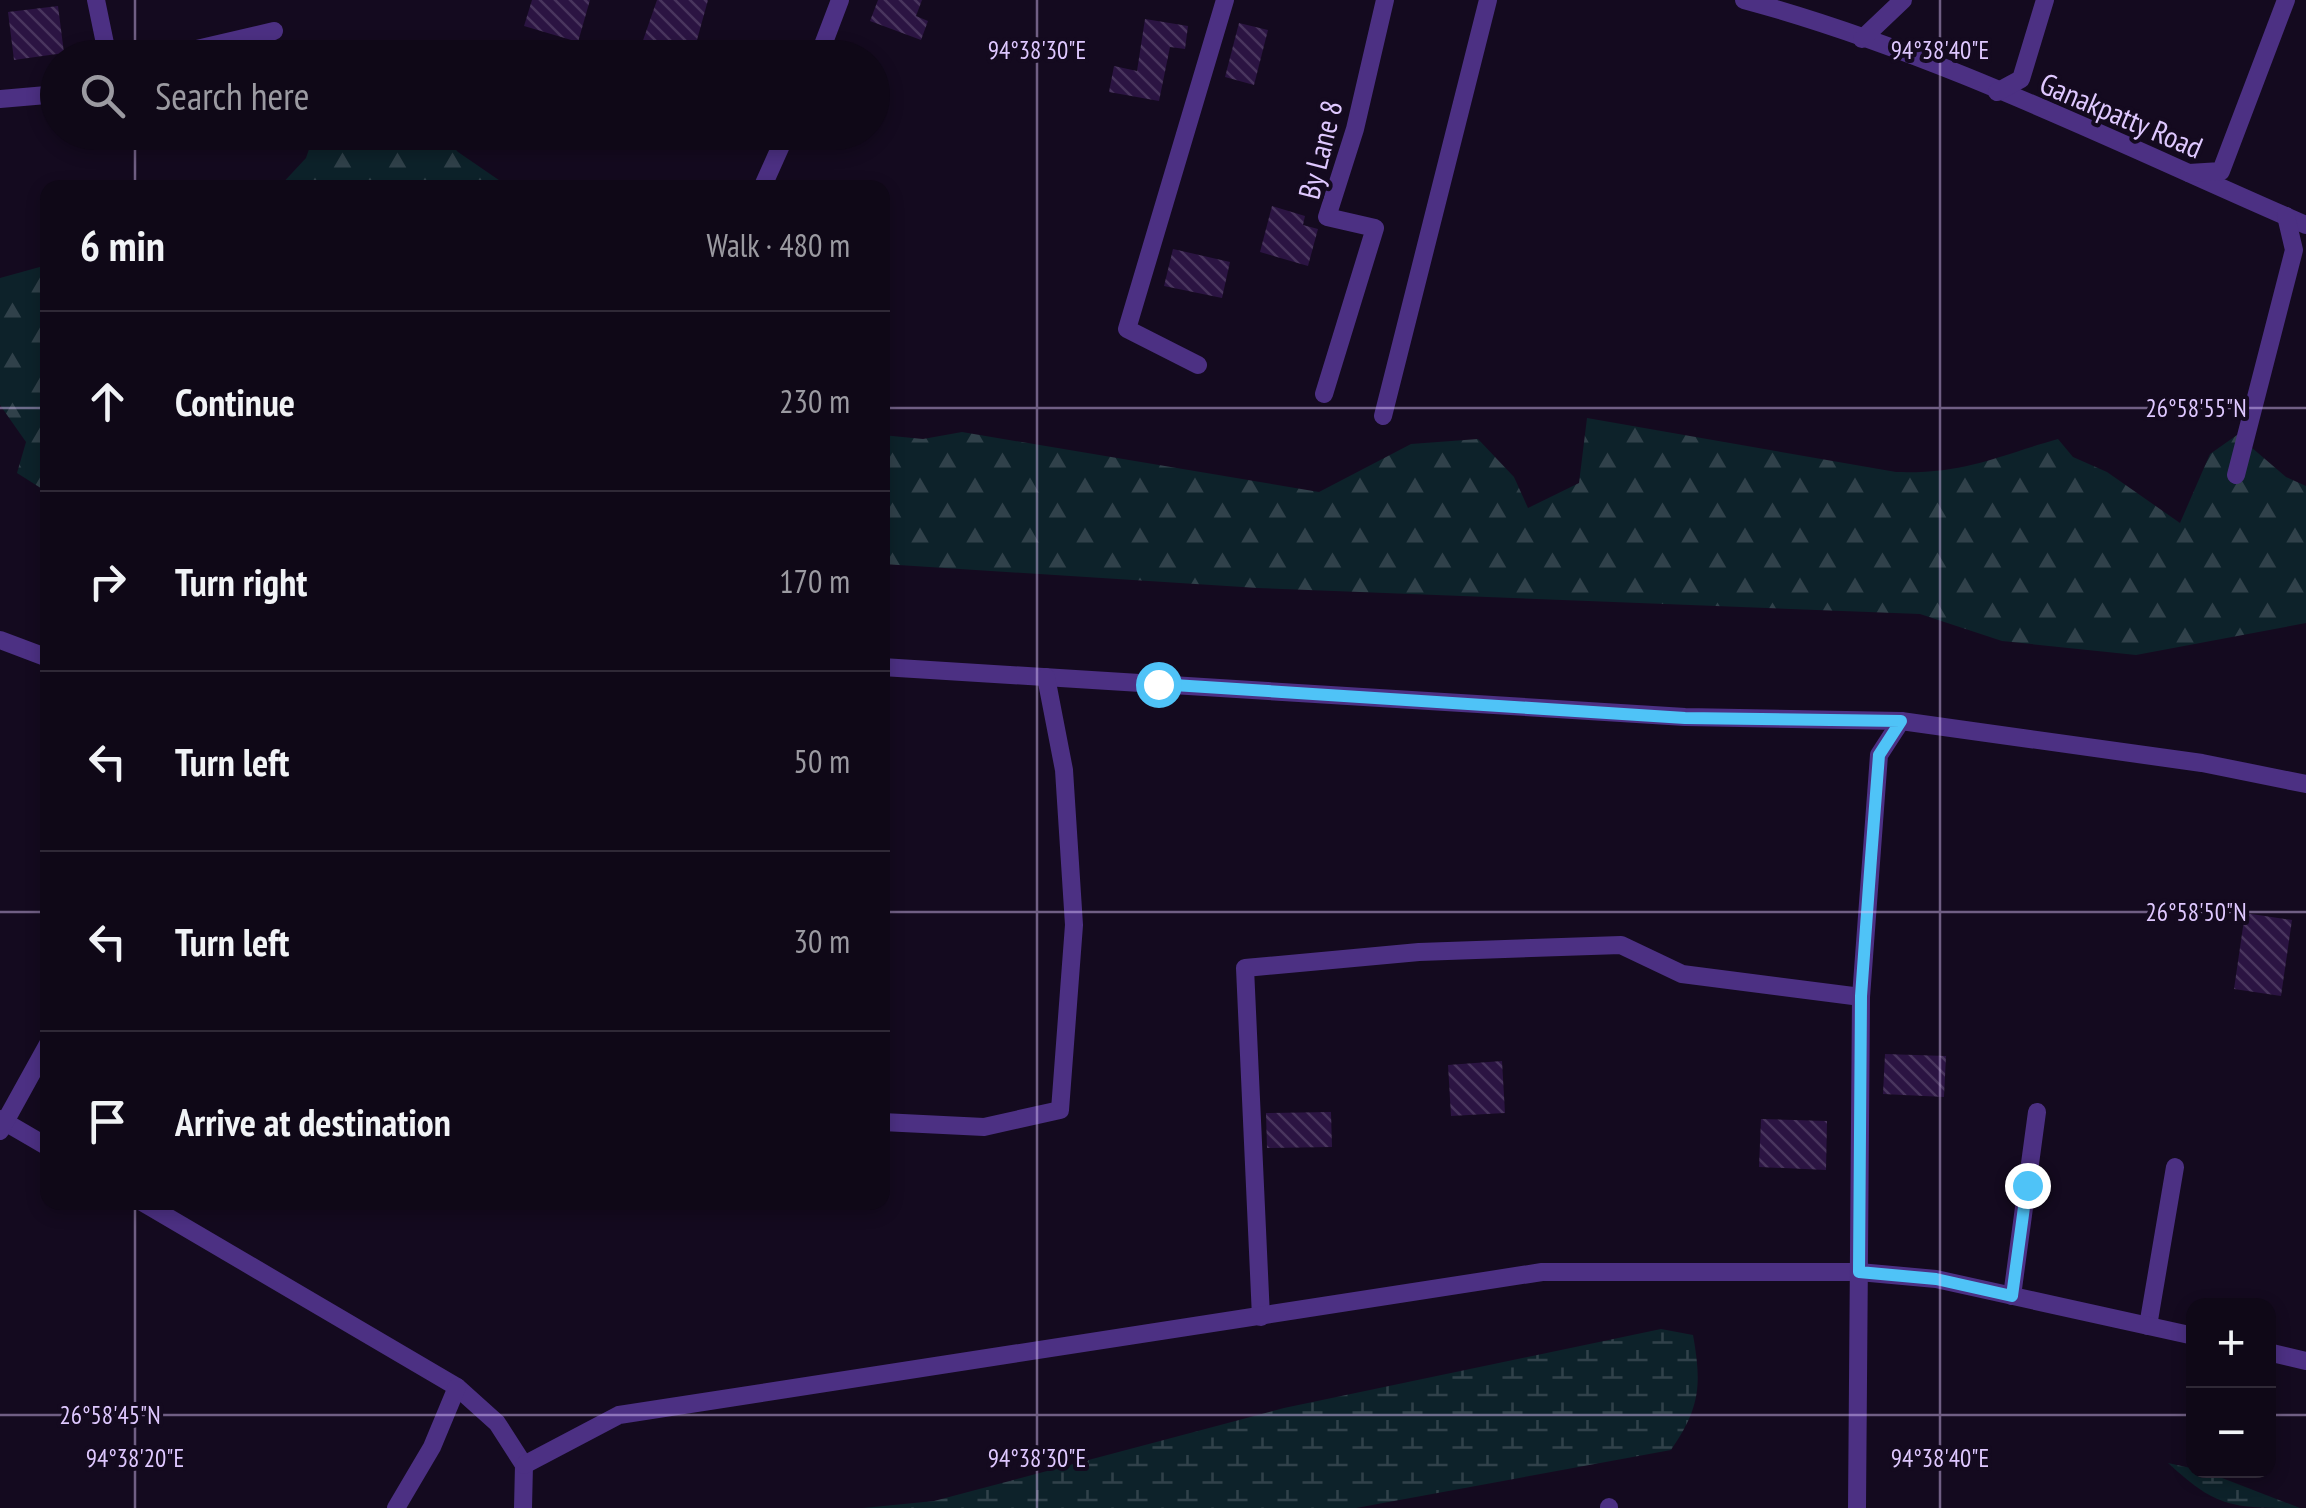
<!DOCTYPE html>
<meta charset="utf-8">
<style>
body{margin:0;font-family:"PT Sans Narrow",sans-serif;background:#1d1624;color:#f1f3f6}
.controls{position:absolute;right:30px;bottom:30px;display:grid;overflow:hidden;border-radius:20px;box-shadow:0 5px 15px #0003}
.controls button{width:90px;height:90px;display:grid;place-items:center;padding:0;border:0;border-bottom:2px solid #2f2936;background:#0f0817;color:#f1f3f6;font:50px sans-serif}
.stop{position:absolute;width:30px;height:30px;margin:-22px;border:8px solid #4fc3f7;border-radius:50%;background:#fff}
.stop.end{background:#4fc3f7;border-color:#fff;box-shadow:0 2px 10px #0008}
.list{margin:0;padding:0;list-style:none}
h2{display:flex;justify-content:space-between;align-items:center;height:130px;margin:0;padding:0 40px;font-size:42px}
h2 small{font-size:32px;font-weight:400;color:#9b9aa1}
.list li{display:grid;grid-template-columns:65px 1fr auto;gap:30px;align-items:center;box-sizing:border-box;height:180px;padding:0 40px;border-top:2px solid #2f2936}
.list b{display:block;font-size:38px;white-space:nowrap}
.list em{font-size:32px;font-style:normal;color:#9b9aa1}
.icon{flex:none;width:55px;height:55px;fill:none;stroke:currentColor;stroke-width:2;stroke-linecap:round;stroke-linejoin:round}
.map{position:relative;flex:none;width:2306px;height:1508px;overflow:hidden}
.search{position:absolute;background:#0f0817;box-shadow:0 5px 15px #0003;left:40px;top:40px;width:850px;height:110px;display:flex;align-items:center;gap:25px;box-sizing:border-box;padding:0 35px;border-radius:55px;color:#9b9aa1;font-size:38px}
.panel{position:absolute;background:#0f0817;box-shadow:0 5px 15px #0003;left:40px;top:180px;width:850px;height:1030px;border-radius:20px}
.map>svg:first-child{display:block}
</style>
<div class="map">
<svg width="2306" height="1508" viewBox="0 0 2306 1508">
<defs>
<pattern id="forest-firs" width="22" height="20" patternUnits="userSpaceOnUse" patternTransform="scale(2.5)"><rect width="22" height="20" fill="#0d222a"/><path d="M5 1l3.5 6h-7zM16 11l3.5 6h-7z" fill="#30414a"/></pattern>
<pattern id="wetland-marsh" width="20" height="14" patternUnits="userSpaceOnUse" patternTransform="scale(2.5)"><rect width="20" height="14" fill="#0d222a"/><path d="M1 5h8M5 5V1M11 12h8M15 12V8" fill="none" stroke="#30414a"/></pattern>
<pattern id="building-back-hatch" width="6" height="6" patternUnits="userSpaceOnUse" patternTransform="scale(2.5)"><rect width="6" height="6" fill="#2b1442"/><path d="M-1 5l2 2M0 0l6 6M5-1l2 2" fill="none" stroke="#49355e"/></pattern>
</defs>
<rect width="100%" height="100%" fill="#140a1f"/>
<!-- forest -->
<g fill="url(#forest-firs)">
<path d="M315,132L440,133L458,152L509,187H279L306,158Z"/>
<path d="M47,265H48L47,492L17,473L26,442L0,405V278Z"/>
<path d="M1587,418L1896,472C1965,474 1994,457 2058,439L2073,457L2107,472L2180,523L2210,454L2237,435L2286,477L2306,486V623L2136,655L2002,641L1920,614L1258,588L883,564L882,435L923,439L962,432L1319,492L1411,444L1478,439L1514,477L1528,508L1579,483Z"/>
</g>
<!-- wetland -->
<g fill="url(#wetland-marsh)">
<path d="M1661,1329L1693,1335C1702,1385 1700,1408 1671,1450L1356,1508H863L934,1501L1284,1408Z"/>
<path d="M2168,1463L2204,1471L2300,1508C2231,1508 2217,1508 2168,1463Z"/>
</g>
<!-- building -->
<g fill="url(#building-back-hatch)">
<path d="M532,0H590L578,42L524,26Z"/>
<path d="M657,0H708L692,58H665L640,49Z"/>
<path d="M878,0H922L916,16L928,21L921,40L870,21Z"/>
<path d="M58,6L64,53L14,60L8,12Z"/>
<path d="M1145,19L1188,26L1185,49L1170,47L1159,101L1109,92L1114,66L1137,71Z"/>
<path d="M1239,23L1268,30L1254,85L1225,77Z"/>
<path d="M1272,206L1305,216L1303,225L1318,229L1308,266L1260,252Z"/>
<path d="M1173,249L1230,262L1222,298L1164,286Z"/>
<path d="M2245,913L2292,920L2281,996L2234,989Z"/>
<path d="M1885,1054L1946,1056L1944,1097L1883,1094Z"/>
<path d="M1502,1061L1505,1113L1451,1116L1448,1065Z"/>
<path d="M1331,1112L1332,1147L1267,1148L1266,1113Z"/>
<path d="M1761,1119L1827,1121L1826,1170L1759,1167Z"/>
</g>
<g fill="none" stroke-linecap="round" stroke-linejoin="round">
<!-- street -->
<g stroke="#4c3083" stroke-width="18">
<path d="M96,0L108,58"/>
<path d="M1744,0C1937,52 2123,146 2306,225"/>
<path d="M1862,39L1903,0"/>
<path d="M158,58L274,31"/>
<path d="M818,58L840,0"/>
<path d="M1997,92L2021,79L2045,0"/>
<path d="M0,99L58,94"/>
<path d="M2189,173L2221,171L2286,0"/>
<path d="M762,188L787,132"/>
<path d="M1198,365L1127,329L1225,0"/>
<path d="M1324,394L1375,228L1327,217L1355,129L1385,0"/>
<path d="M1383,416L1488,0"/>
<path d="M2236,475L2294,250L2286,216"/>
<path d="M0,640L48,658"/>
<path d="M882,667L1685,717L1901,721L2202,763L2306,784"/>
<path d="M0,1119L48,1147"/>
<path d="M882,1122L984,1127L1060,1110L1074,925L1064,770L1046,677"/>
<path d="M0,1131L48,1044"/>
<path d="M142,1202L457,1387L497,1423L524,1465L523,1508"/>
<path d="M2012,1296L2037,1112"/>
<path d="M1261,1317L1245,968L1419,952L1621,945L1682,974L1861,997"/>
<path d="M2148,1326L2175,1167"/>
<path d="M2268,1352L2306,1361"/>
<path d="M524,1465L619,1415L1542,1272H1859L1936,1279L2194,1336"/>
<path d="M396,1508L432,1447L457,1387"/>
<path d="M1609,1508V1507"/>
<path d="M1857,1508L1861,997L1879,755L1901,721"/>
</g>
</g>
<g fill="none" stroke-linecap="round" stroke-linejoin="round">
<!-- route -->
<path stroke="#4fc3f7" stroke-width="12" d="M1158,684L1685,718L1901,721L1879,755L1871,858L1861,996L1859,1272L1936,1279L2012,1296L2027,1185"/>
</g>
<!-- ticks -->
<path fill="none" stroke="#dfc8ff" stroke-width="2.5" stroke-opacity="0.45" d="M135,0V58M1037,0V1508M1940,0V1508M135,132V188M0,408H48M882,408H2306M0,912H48M882,912H2306M135,1202V1508M0,1415H2194M2268,1415H2306"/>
<g text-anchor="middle" stroke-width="8" stroke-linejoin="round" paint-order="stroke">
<!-- street labels -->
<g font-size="30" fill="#dfc8ff" stroke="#140a1f">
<text transform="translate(2121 116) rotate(23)" y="10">Ganakpatty Road</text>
<text transform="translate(1321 150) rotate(-76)" y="10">By Lane 8</text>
</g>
</g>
<g font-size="25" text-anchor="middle" fill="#dfc8ff" stroke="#140a1f" stroke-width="8" stroke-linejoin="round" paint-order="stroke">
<text x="1037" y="59">94°38'30"E</text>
<text x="1940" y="59">94°38'40"E</text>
<text x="2196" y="417">26°58'55"N</text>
<text x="2196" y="921">26°58'50"N</text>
<text x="110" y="1424">26°58'45"N</text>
<text x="135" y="1467">94°38'20"E</text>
<text x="1037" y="1467">94°38'30"E</text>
<text x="1940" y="1467">94°38'40"E</text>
</g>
</svg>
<div class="controls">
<button>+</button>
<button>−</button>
</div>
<div class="stop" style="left:1158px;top:684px"></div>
<div class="stop end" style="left:2027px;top:1185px"></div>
<div class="search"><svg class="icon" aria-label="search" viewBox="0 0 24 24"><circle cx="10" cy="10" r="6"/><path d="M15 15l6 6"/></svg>Search here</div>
<section class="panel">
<h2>6 min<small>Walk · 480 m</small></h2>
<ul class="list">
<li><svg class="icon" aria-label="ahead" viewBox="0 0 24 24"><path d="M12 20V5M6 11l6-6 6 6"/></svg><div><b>Continue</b></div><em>230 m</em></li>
<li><svg class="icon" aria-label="right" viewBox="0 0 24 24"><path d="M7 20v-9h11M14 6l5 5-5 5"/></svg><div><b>Turn right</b></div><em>170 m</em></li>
<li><svg class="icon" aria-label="left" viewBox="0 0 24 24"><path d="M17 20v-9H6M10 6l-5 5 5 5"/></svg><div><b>Turn left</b></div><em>50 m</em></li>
<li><svg class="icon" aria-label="left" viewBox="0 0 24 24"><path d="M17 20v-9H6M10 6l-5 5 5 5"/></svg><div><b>Turn left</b></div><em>30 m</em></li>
<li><svg class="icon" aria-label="arrive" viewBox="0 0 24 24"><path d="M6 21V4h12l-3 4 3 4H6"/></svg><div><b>Arrive at destination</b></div></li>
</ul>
</section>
</div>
